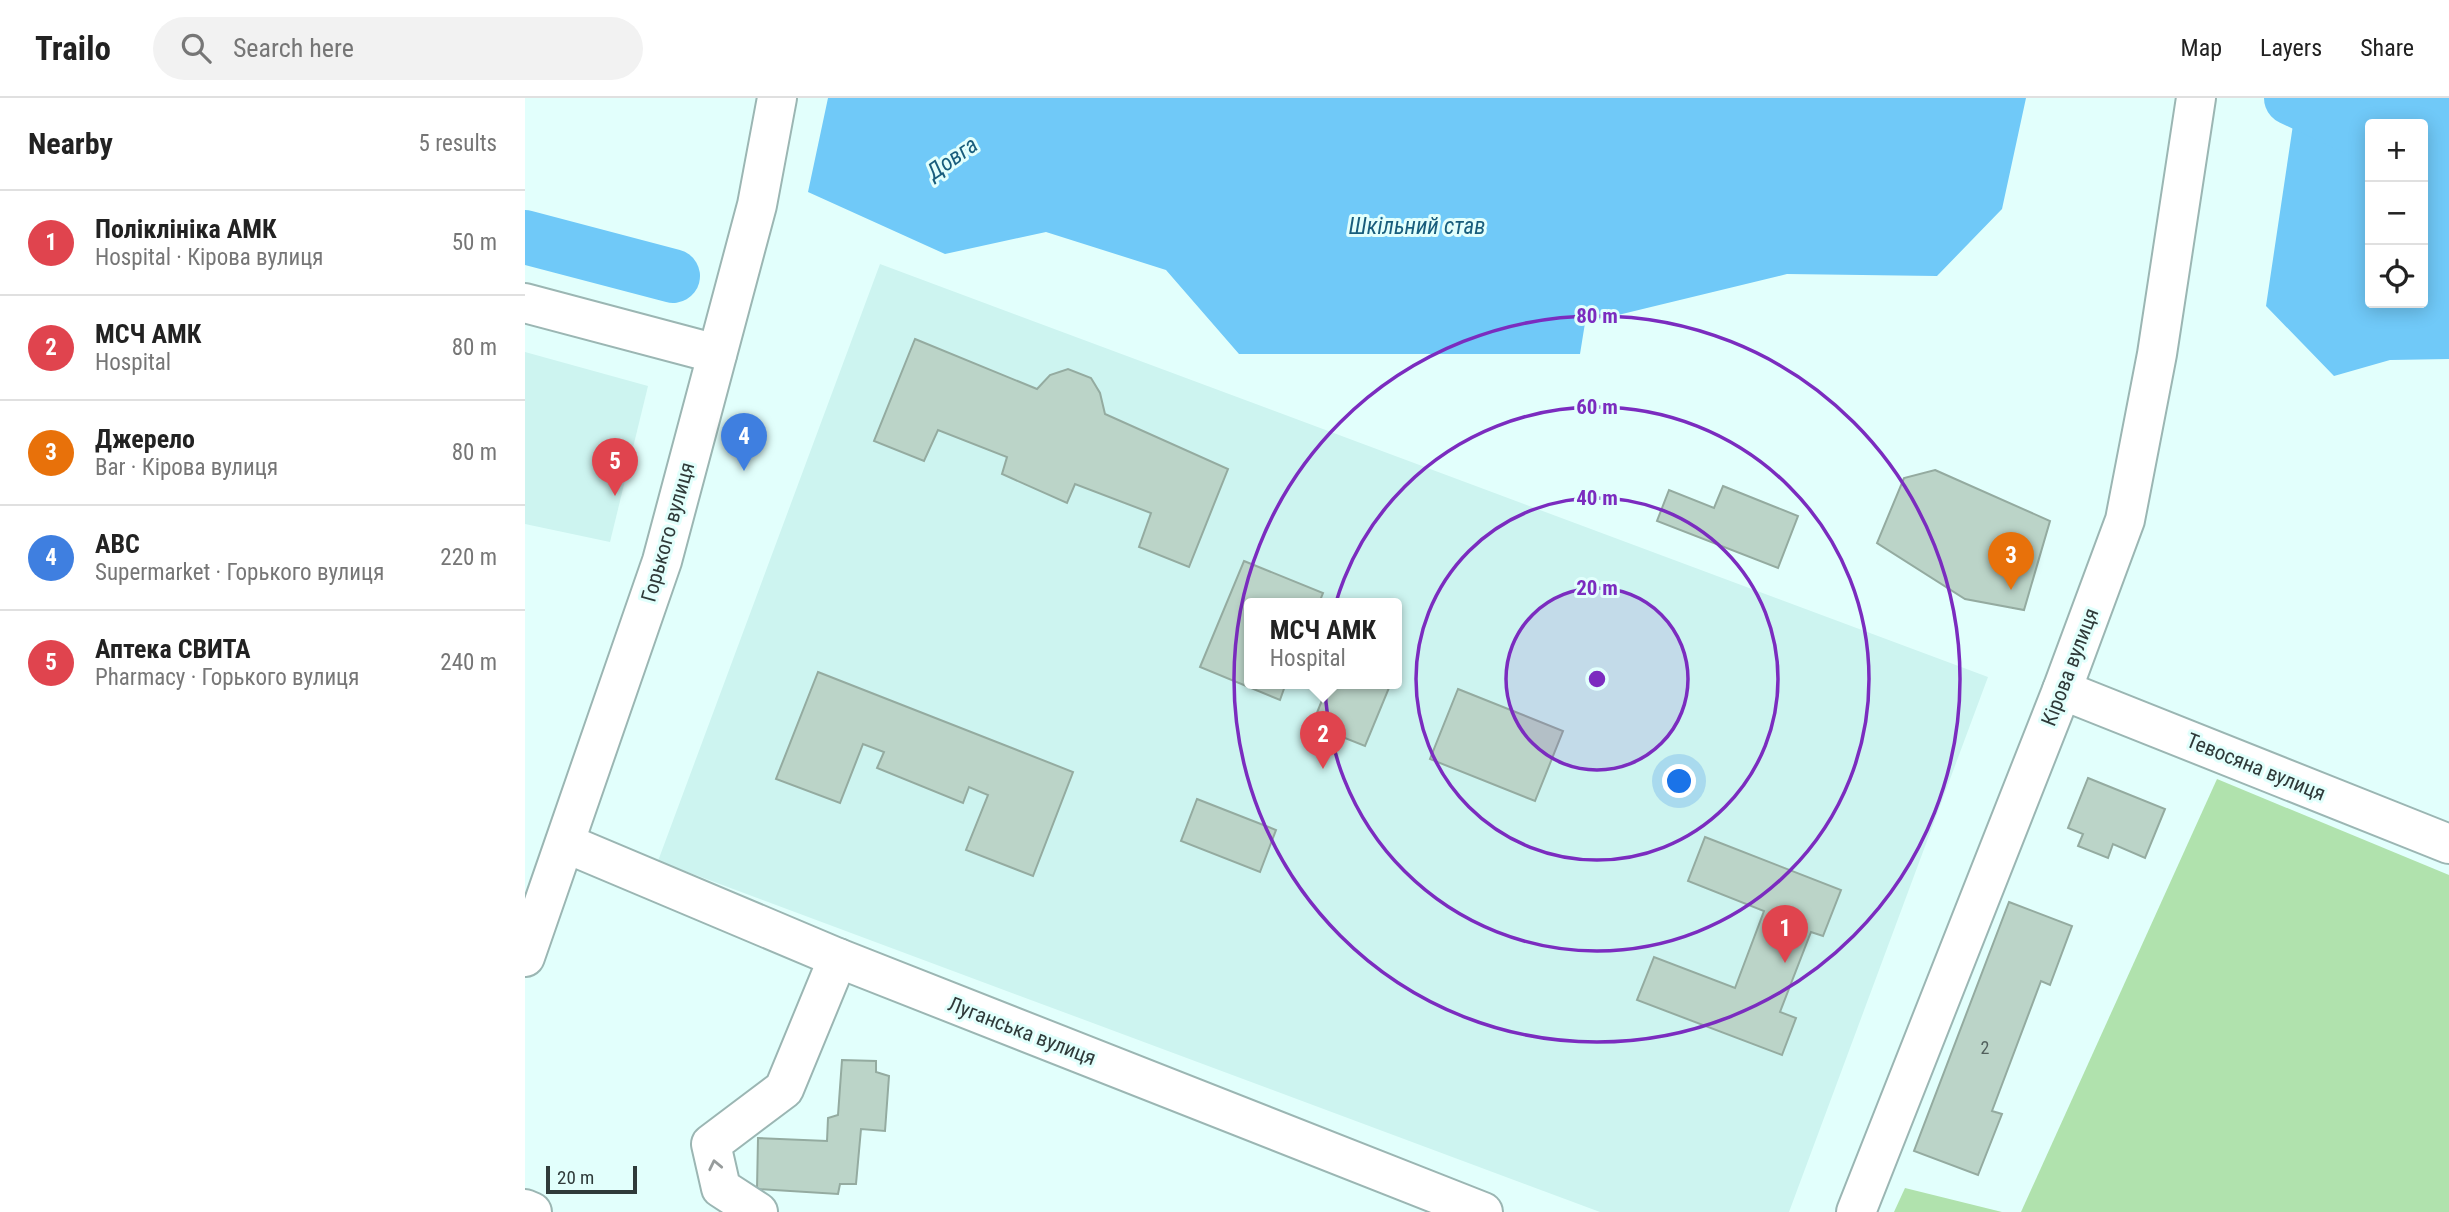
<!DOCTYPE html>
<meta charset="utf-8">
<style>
body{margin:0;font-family:"Roboto Condensed",sans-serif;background:#f2f2f2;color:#222}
.controls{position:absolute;right:21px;top:21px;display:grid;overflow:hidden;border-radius:7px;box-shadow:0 4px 18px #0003}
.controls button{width:63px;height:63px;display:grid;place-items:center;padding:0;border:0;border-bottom:2px solid #e0e0e0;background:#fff;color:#222;font:35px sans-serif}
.scale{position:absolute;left:21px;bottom:18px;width:91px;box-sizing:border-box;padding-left:7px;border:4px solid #2f3a39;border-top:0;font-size:19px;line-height:24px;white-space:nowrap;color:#2f3a39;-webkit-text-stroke:5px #e2fffc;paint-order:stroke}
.you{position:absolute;left:1155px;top:684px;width:24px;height:24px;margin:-18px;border:5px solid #fff;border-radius:50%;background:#1a73e8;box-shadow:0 0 0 10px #1a73e833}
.badge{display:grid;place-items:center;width:46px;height:46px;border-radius:50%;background:#9e7021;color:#fff;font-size:23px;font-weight:700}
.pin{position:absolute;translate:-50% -58px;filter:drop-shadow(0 2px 4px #0008)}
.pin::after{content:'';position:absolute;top:37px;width:24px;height:21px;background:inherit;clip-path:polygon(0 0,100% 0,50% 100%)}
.popup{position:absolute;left:719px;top:500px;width:158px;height:91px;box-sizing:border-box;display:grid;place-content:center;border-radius:7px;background:#fff;filter:drop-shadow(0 2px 5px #0005);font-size:23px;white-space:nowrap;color:#767676}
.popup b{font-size:26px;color:#222}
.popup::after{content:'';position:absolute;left:50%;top:100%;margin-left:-14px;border:14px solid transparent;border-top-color:#fff}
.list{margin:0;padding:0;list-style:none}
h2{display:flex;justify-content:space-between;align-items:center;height:91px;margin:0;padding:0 28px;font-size:30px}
h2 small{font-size:23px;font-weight:400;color:#767676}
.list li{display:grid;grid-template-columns:46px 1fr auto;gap:21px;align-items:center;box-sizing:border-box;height:105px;padding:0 28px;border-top:2px solid #e0e0e0}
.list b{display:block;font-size:26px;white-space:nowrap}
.list p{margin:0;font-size:23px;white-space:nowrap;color:#767676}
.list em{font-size:23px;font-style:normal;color:#767676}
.icon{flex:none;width:38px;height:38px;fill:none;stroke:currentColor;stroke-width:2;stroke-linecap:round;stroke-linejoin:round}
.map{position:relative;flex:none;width:1924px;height:1114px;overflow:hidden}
header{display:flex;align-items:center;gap:42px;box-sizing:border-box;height:98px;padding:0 35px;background:#fff;border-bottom:2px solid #e0e0e0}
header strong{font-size:33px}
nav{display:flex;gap:38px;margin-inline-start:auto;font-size:24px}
.search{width:490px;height:63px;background:#f2f2f2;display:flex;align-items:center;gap:18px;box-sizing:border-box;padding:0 24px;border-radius:38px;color:#767676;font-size:26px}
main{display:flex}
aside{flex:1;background:#fff}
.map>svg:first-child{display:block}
</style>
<header>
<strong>Trailo</strong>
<div class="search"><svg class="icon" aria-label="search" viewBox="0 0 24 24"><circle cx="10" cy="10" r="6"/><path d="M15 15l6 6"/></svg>Search here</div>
<nav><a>Map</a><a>Layers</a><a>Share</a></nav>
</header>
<main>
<aside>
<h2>Nearby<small>5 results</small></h2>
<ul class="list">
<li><span class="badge" style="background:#e0444e">1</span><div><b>Поліклініка АМК</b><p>Hospital · Кірова вулиця</p></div><em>50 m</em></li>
<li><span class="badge" style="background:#e0444e">2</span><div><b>МСЧ АМК</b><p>Hospital</p></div><em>80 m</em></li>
<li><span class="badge" style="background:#e8710a">3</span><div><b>Джерело</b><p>Bar · Кірова вулиця</p></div><em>80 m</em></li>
<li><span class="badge" style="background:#3f7fe0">4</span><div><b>ABC</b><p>Supermarket · Горького вулиця</p></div><em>220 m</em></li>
<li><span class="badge" style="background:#e0444e">5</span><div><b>Аптека СВИТА</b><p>Pharmacy · Горького вулиця</p></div><em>240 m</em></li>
</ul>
</aside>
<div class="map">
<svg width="1924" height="1114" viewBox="0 0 1924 1114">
<rect width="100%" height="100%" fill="#e2fffc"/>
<!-- built -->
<g fill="#cdf4f0" fill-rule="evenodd">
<path d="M355,166L1463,579L1264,1114H1075L133,763ZM724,505H872V585H724Z"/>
<path d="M0,254L123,288L85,444L0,426Z"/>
</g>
<!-- green -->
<g fill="#b0e2ad">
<path d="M1692,681L1924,777V1114H1496Z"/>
<path d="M1380,1090L1477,1114H1369Z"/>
</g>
<!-- water -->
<g fill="#70c9f8" fill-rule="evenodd">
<path d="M303,0H1501L1477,111L1412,178L1262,176L1060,225L1055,256H714L641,172L521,134L420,156L283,94Z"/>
<path d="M1772,0H1924V261L1865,262L1809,278L1741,208ZM1845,26H1898V205H1845Z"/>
</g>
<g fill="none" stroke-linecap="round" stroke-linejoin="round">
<!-- river -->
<g stroke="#70c9f8" stroke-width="54">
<path d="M1766,0L1845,37"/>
<path d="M0,139L148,178"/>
</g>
</g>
<!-- building -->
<g fill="#bbd4c8" stroke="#94aba0" stroke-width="2">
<path d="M390,241L512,291L525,277L543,271L566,280L575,295L580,316L703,371L664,469L614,449L626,415L550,386L542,405L477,376L482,359L413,332L399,363L349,343Z"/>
<path d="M1410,372L1525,423L1499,512L1440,501L1352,445L1379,380Z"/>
<path d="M1198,388L1273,418L1253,470L1132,423L1144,392L1189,410Z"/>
<path d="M719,463L798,495L794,505H724V585H761L755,602L675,569Z"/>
<path d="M293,574L548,674L508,778L441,752L463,697L444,689L438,705L352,670L359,654L338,646L315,705L251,681Z"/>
<path d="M804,585H866L840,648L787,627Z"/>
<path d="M933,591L1038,633L1010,703L905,661Z"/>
<path d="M1563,680L1640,711L1620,760L1588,746L1583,760L1553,748L1558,736L1543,730Z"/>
<path d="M672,701L751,732L735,774L656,743Z"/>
<path d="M1180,739L1316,792L1298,838L1286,834L1255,914L1271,920L1257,957L1112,902L1129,859L1210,890L1239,813L1163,783Z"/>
<path d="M1484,804L1547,828L1525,887L1516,883L1467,1013L1477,1016L1453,1077L1389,1053Z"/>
<path d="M317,962L351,963V974L364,978L360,1033L336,1031L331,1086H315L313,1096L232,1091L233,1040L302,1043L303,1020L313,1017Z"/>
</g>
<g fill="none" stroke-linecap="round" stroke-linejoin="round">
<defs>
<g id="minor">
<path d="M0,205L192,256"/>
<path d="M1537,592L1924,746"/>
<path d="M40,745L313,860L958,1114"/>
<path d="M0,859L137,463L232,107L252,0"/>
<path d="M233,1114L196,1090L186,1046L259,991L313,860"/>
</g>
<g id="major">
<path d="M0,1111L7,1114"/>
<path d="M1331,1114L1537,592L1600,422L1632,256L1671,0"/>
</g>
</defs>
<!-- minor casing -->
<use href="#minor" stroke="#9bb6b3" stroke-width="42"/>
<!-- major casing -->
<use href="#major" stroke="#9bb6b3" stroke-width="42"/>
<!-- minor -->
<use href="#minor" stroke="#fff" stroke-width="38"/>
<!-- major -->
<use href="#major" stroke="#fff" stroke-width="38"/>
</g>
<!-- one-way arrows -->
<defs><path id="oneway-chevron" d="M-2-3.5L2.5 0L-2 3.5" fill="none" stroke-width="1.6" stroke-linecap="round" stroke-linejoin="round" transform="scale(1.75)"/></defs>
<use stroke="#979c9c" href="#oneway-chevron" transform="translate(190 1067) rotate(-102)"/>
<!-- distance rings -->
<circle cx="1072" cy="581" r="91" fill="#7b2cbf" fill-opacity=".12"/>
<g fill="none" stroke="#7b2cbf" stroke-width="3.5">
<circle cx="1072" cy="581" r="91"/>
<circle cx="1072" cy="581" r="181"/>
<circle cx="1072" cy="581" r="272"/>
<circle cx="1072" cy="581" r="363"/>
</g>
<g text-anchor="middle" stroke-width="6" stroke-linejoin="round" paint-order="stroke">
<!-- number labels -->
<g font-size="18" fill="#52605d">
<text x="1460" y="956">2</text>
</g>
<!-- street labels -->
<g font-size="21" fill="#2f3a39" stroke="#e2fffc">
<text transform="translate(143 434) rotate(-74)" y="7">Горького вулиця</text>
<text transform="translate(1545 569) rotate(-69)" y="7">Кірова вулиця</text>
<text transform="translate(1731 669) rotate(22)" y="7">Тевосяна вулиця</text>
<text transform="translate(497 933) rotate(21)" y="7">Луганська вулиця</text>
</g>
<!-- water labels -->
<g font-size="23" font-style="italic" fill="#185d7c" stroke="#e2fffc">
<text transform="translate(427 60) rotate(-35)" y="8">Довга</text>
<text x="892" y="136">Шкільний став</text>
</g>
</g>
<circle cx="1072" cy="581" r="10" fill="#7b2cbf" stroke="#e2fffc" stroke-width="3.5"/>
<g font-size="21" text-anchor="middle" font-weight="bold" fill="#7b2cbf" stroke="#e2fffc" stroke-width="6" stroke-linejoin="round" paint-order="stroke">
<text x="1072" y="225">80 m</text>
<text x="1072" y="316">60 m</text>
<text x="1072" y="407">40 m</text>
<text x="1072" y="497">20 m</text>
</g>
</svg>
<div class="controls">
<button>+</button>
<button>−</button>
<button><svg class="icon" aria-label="locate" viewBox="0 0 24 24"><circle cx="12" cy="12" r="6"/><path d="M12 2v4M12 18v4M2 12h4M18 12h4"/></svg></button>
</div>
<div class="scale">20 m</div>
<div class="you"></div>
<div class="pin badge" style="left:1260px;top:865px;background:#e0444e">1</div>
<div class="pin badge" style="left:798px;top:671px;background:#e0444e">2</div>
<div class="popup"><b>МСЧ АМК</b>Hospital</div>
<div class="pin badge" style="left:1486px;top:492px;background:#e8710a">3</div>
<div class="pin badge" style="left:219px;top:373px;background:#3f7fe0">4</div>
<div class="pin badge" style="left:90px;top:398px;background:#e0444e">5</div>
</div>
</main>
